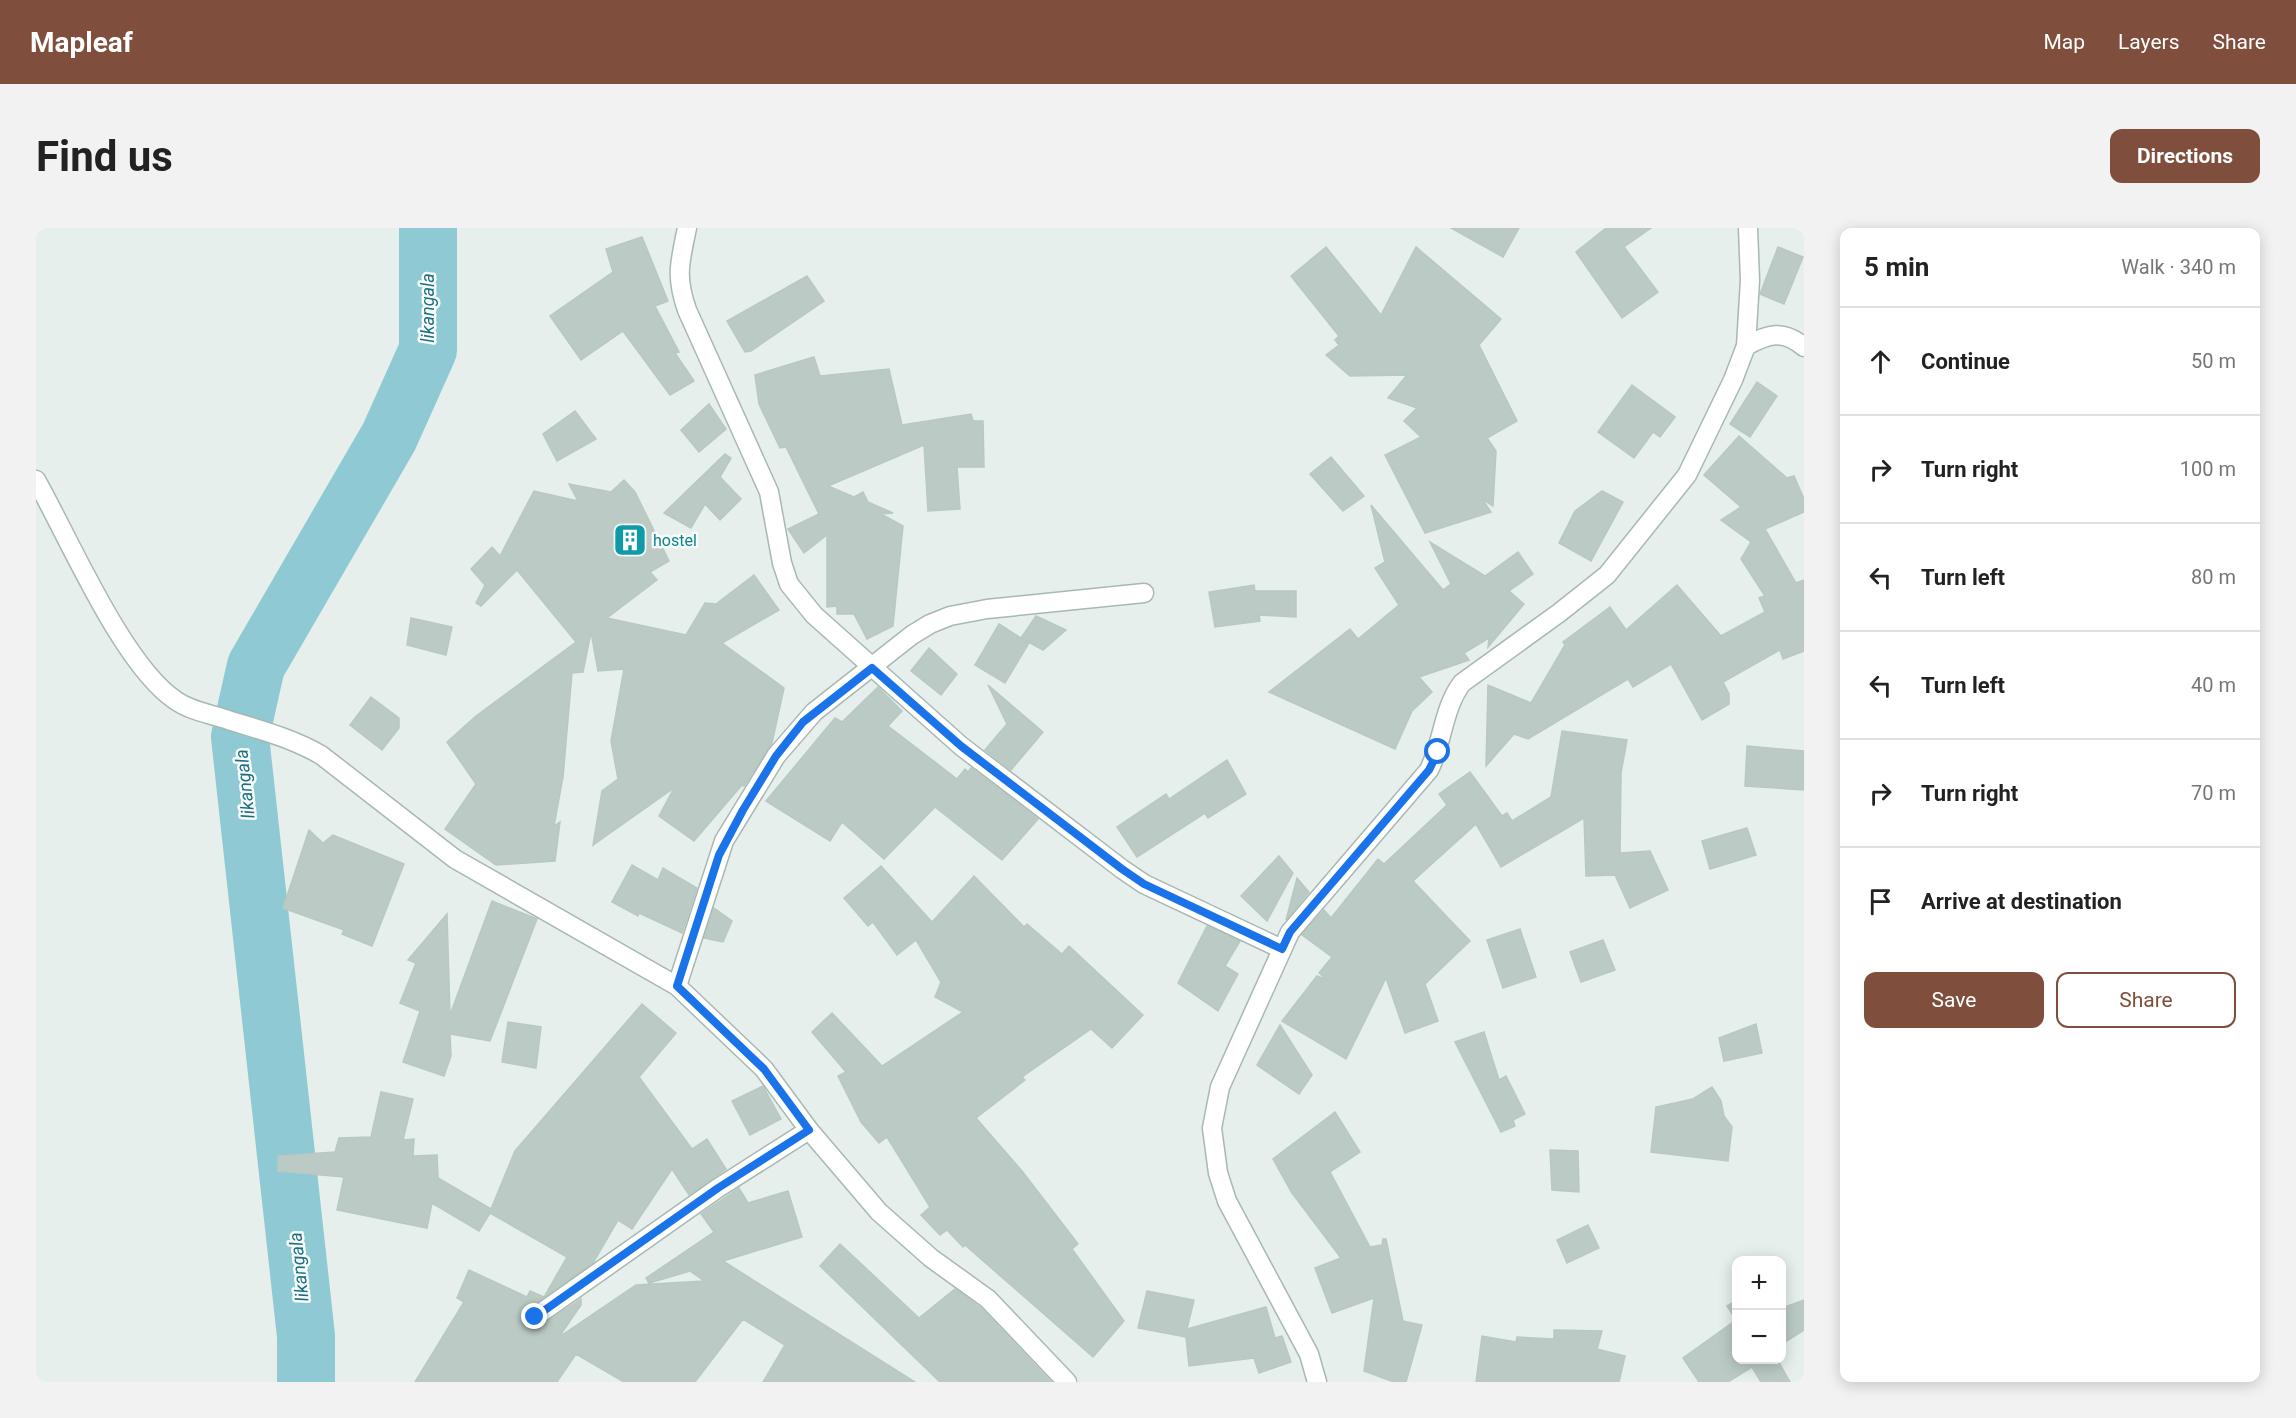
<!DOCTYPE html>
<meta charset="utf-8">
<style>
body{margin:0;font-family:Roboto,sans-serif;background:#f2f2f2;color:#222}
.controls{position:absolute;right:18px;bottom:18px;display:grid;overflow:hidden;border-radius:12px;box-shadow:0 3px 15px #0003}
.controls button{width:54px;height:54px;display:grid;place-items:center;padding:0;border:0;border-bottom:2px solid #e0e0e0;background:#fff;color:#222;font:30px sans-serif}
.stop{position:absolute;width:18px;height:18px;margin:-14px;border:4px solid #1a73e8;border-radius:50%;background:#fff}
.stop.end{background:#1a73e8;border-color:#fff;box-shadow:0 2px 6px #0008}
.list{margin:0;padding:0;list-style:none}
h2{display:flex;justify-content:space-between;align-items:center;height:78px;margin:0;padding:0 24px;font-size:26px}
h2 small{font-size:20px;font-weight:400;color:#767676}
.list li{display:grid;grid-template-columns:39px 1fr auto;gap:18px;align-items:center;box-sizing:border-box;height:108px;padding:0 24px;border-top:2px solid #e0e0e0}
.list b{display:block;font-size:22px;white-space:nowrap}
.list em{font-size:20px;font-style:normal;color:#767676}
.actions{display:flex;gap:12px;padding:18px 24px}
.actions a{flex:1;padding:14px 0;border:2px solid #804e3d;border-radius:12px;text-align:center;font-size:21px;color:#804e3d}
.actions .main{background:#804e3d;color:#fff}
.icon{flex:none;width:33px;height:33px;fill:none;stroke:currentColor;stroke-width:2;stroke-linecap:round;stroke-linejoin:round}
.map{position:relative;flex:none;width:1768px;height:1154px;overflow:hidden;border-radius:12px}
header{display:flex;align-items:center;gap:36px;box-sizing:border-box;height:84px;padding:0 30px;background:#804e3d;color:#fff}
header strong{font-size:28px}
nav{display:flex;gap:33px;margin-inline-start:auto;font-size:21px}
.intro{display:flex;align-items:center;justify-content:space-between;box-sizing:border-box;height:144px;padding:0 36px}
h1{margin:0;font-size:42px}
.button{padding:15px 27px;border-radius:12px;background:#804e3d;color:#fff;font-size:21px;font-weight:700}
main{display:flex;gap:36px;padding:0 36px}
aside{flex:1;background:#fff;border-radius:12px;box-shadow:0 3px 15px #0003}
.map>svg:first-child{display:block}
</style>
<header>
<strong>Mapleaf</strong>
<nav><a>Map</a><a>Layers</a><a>Share</a></nav>
</header>
<div class="intro"><h1>Find us</h1><a class="button">Directions</a></div>
<main>
<div class="map">
<svg width="1768" height="1154" viewBox="0 0 1768 1154">
<rect width="100%" height="100%" fill="#e6efeb"/>
<g fill="none" stroke-linecap="round" stroke-linejoin="round">
<!-- river -->
<path stroke="#8ec9d4" stroke-width="58" d="M270,1154V1108L204,509L220,438L353,209L392,122V0"/>
</g>
<!-- building -->
<g fill="#bbcac4" stroke="#b8c9c2" stroke-width="1.5">
<path d="M1415,0H1483L1467,29Z"/>
<path d="M1570,0H1615L1588,19L1622,64L1586,90L1540,24Z"/>
<path d="M606,9L632,73L619,78L643,124L639,125L658,153L634,167L587,103L545,132L514,88L577,44L570,21Z"/>
<path d="M1290,19L1345,87L1380,19L1465,91L1443,117L1481,193L1451,210L1460,223L1457,278L1446,271L1455,284L1389,305L1349,227L1385,209L1368,193L1381,180L1352,170L1371,147L1314,148L1290,127L1303,117L1299,112L1303,108L1255,48Z"/>
<path d="M1742,19L1767,29L1748,76L1724,66Z"/>
<path d="M771,48L788,73L715,123L709,124L691,93Z"/>
<path d="M778,129L784,148L853,141L866,197L935,186L937,193H947L948,239H921L924,281L892,283L888,217L792,258L818,269L827,264L832,274L857,285L845,286L867,298L857,398L831,411L818,386H801V378L791,379V307L768,325L752,301L783,286L750,219L744,220L723,176L719,147Z"/>
<path d="M1721,154L1741,168L1714,209L1694,196Z"/>
<path d="M1596,157L1639,189L1624,209L1617,204L1598,230L1562,204Z"/>
<path d="M673,176L690,201L663,224L645,202Z"/>
<path d="M539,183L560,211L521,233L507,206Z"/>
<path d="M1703,208L1751,250L1758,248L1768,271V284L1729,301L1760,355L1768,352V423L1747,431L1744,422L1687,454L1693,466V476L1666,492L1635,436L1597,459L1592,451L1492,511L1478,506L1450,538L1452,457L1495,475L1529,417L1527,414L1574,379L1590,402L1641,357L1685,408L1729,384L1723,370L1729,368L1705,331L1715,314L1685,292L1705,279L1668,247Z"/>
<path d="M689,226L695,230L684,249L705,271L684,292L669,276L655,300L628,285Z"/>
<path d="M1295,229L1328,268L1307,283L1274,246Z"/>
<path d="M588,252L599,264L633,333L614,344L621,352L571,390L650,407L669,375L680,376L718,347L743,382L686,415L748,460L736,515L708,558L706,557L658,613L623,588L638,560L557,617L566,563L582,551L575,513L588,441L562,443L555,404L547,444L536,445L527,549L518,598L524,594L519,633L460,637L409,601L440,556L411,514L440,488L540,414L481,342L445,378L440,375L449,357L435,341L456,319L464,328L498,263L542,273L533,256L575,264Z"/>
<path d="M1566,263L1587,274L1555,333L1523,315L1539,283Z"/>
<path d="M1335,277L1407,362L1415,356L1394,314L1449,348L1482,324L1497,346L1473,363L1488,376L1452,419L1453,410L1428,425L1433,432L1383,449L1396,464L1376,483L1359,521L1233,464L1314,401L1322,411L1363,377L1339,340L1349,334Z"/>
<path d="M1218,357L1219,363H1260V389L1223,387L1224,393L1179,399L1173,364Z"/>
<path d="M1000,388L1030,402L1007,422L985,410Z"/>
<path d="M375,390L416,399L410,427L371,417Z"/>
<path d="M963,396L993,415L969,455L939,437Z"/>
<path d="M893,420L921,446L905,467L875,443Z"/>
<path d="M952,457L1007,504L975,542L949,522L971,496Z"/>
<path d="M842,459L866,483L852,498L921,551L929,541L932,544L935,540L1002,591L966,632L899,579L848,631L806,594L794,613L730,573L799,490L806,494Z"/>
<path d="M335,469L363,490V500L346,522L314,497Z"/>
<path d="M1526,503L1591,512L1585,545L1584,625L1614,623L1632,662L1594,680L1579,647L1550,648L1548,590L1465,639L1440,596L1377,653L1434,713L1389,756L1402,793L1369,805L1350,750L1310,831L1246,793L1281,748L1291,752L1283,745L1296,729L1266,707L1288,682L1295,690L1342,631L1348,636L1411,577L1403,566L1434,544L1466,588L1471,585L1476,593L1515,569Z"/>
<path d="M1711,518L1768,523V562L1709,558Z"/>
<path d="M1191,532L1210,566L1172,590L1169,585L1101,629L1081,599L1130,566L1133,571Z"/>
<path d="M1711,600L1720,627L1674,641L1666,613Z"/>
<path d="M273,602L287,615L297,607L368,636L336,718L306,706L308,702L247,680Z"/>
<path d="M1243,628L1257,645L1231,693L1205,668Z"/>
<path d="M596,637L622,652L627,640L661,660L646,705L603,685L602,688L576,674Z"/>
<path d="M845,638L896,694L938,648L988,699L991,696L1026,726L1033,718L1107,787L1076,820L1055,801L986,849L989,852L940,890L986,943L1042,1016L1036,1021L1088,1093L1057,1129L929,1017L927,1019L911,1002L904,1007L885,987L894,979L851,909L843,915L825,894L802,848L810,844L776,804L796,785L846,838L927,784L899,769L905,754L880,712L861,727L837,694L832,698L808,670Z"/>
<path d="M1261,650L1273,664L1250,692Z"/>
<path d="M456,673L501,691L454,813L414,806L415,828L408,848L367,834L384,783L364,775L380,735L372,732L411,686L414,787Z"/>
<path d="M678,680L696,693L687,714L668,710Z"/>
<path d="M1171,698L1204,713L1189,738L1202,746L1182,783L1142,755Z"/>
<path d="M1484,701L1500,749L1467,760L1451,712Z"/>
<path d="M1567,712L1579,742L1545,754L1534,724Z"/>
<path d="M606,776L640,805L603,849L656,921L671,911L690,941L653,967L636,941L596,1001L582,992L557,1035L493,1080L488,1089L490,1096L499,1100L505,1098L545,1071V1077L523,1109L600,1057L668,1053L654,1043L613,1055L610,1050L678,1004L665,986L703,960L712,975L752,963L766,1009L687,1033L879,1154H727L749,1117L707,1091L659,1154H588L540,1126L521,1154H379L428,1074L421,1070L433,1042L491,1069L494,1063L508,1069L531,1029L454,985L443,1003L396,975L391,1000L301,982L308,949L242,943V928L299,924L303,910L335,909L345,864L377,871L367,912L378,911L377,928L401,927L402,950L455,981L479,923Z"/>
<path d="M472,794L505,799L500,840L466,834Z"/>
<path d="M1720,796L1726,825L1688,833L1683,810Z"/>
<path d="M1244,797L1276,847L1263,866L1221,837Z"/>
<path d="M1448,804L1463,852L1470,848L1489,886L1477,892L1479,898L1465,904L1419,814Z"/>
<path d="M727,858L745,891L714,907L696,873Z"/>
<path d="M1676,859L1685,873L1688,888L1696,899L1692,933L1615,924L1620,879L1657,871Z"/>
<path d="M1299,884L1324,924L1294,944L1334,1019L1346,1017L1347,1011H1350L1367,1093L1386,1097L1370,1154H1358L1328,1143L1338,1070L1296,1085L1279,1040L1305,1030L1256,965L1237,931Z"/>
<path d="M1514,922L1542,923L1543,964L1516,962Z"/>
<path d="M1552,997L1563,1020L1531,1035L1521,1012Z"/>
<path d="M804,1016L883,1090L919,1061L945,1080L1015,1154H904L784,1038Z"/>
<path d="M1111,1063L1158,1072L1151,1101L1230,1079L1239,1110L1246,1108L1255,1134L1223,1145L1218,1130L1153,1138L1150,1109L1102,1100Z"/>
<path d="M1701,1072V1131H1741L1754,1154H1725L1716,1139L1692,1154H1663L1647,1130L1700,1092L1691,1078Z"/>
<path d="M1768,1072V1102L1746,1116V1080Z"/>
<path d="M1518,1102L1566,1103L1561,1121L1589,1128L1583,1154H1440L1446,1108L1480,1114L1481,1109L1518,1111Z"/>
</g>
<g fill="none" stroke-linecap="round" stroke-linejoin="round">
<defs>
<g id="minor">
<path d="M651,0C644,34 639,48 651,82L733,264L746,335L753,356L778,387L925,518L1086,641L1108,656L1246,721"/>
<path d="M1710,118C1732,106 1747,101 1768,119"/>
<path d="M0,252C33,310 86,436 139,472C153,482 170,485 186,490C220,501 254,509 285,527L419,631L641,758L728,841L773,902L843,984L895,1030L952,1071L1031,1154"/>
<path d="M641,758L688,613L740,528L778,484L876,407L894,396L914,388L951,381L1108,365"/>
<path d="M499,1089L682,960L773,902"/>
<path d="M1281,1154L1273,1126L1191,973L1182,945L1176,900L1184,859L1254,704L1393,542C1407,514 1407,480 1426,455L1523,385L1571,347L1651,247L1697,152L1710,118L1714,52L1712,0"/>
</g>
</defs>
<!-- minor casing -->
<use href="#minor" stroke="#a8b8b2" stroke-width="21"/>
<!-- minor -->
<use href="#minor" stroke="#fff" stroke-width="18"/>
</g>
<g fill="none" stroke-linecap="round" stroke-linejoin="round">
<!-- route -->
<path stroke="#1a73e8" stroke-width="8" d="M499,1089L682,960L773,902L728,841L641,758L683,627L707,582L740,528L767,494L836,440L925,518L1086,641L1108,656L1246,721L1254,704L1393,542L1402,524"/>
</g>
<!-- icons -->
<defs>
<symbol id="building-square" viewBox="-11 -11 22 22"><rect x="-9" y="-9" width="18" height="18" rx="4" fill="#0f9aa8" stroke="#f7fbf9"/><path d="M-4-6H4V6H1V3H-1V6H-4ZM-2.5-4.3h1.7v1.8h-1.7ZM.8-4.3h1.7v1.8H.8ZM-2.5-1h1.7V.8h-1.7ZM.8-1h1.7V.8H.8Z" fill="#fff"/></symbol>
</defs>
<g fill-rule="evenodd">
<use href="#building-square" x="575" y="293" width="38" height="38"/>
</g>
<g text-anchor="middle" stroke-width="5" stroke-linejoin="round" paint-order="stroke">
<!-- culture labels -->
<g font-size="16" fill="#0d838f" stroke="#f7fbf9" text-anchor="start">
<text x="617" y="318">hostel</text>
</g>
<!-- water labels -->
<g font-size="18" font-style="italic" fill="#1c6f80" stroke="#f7fbf9">
<text transform="translate(392 80) rotate(-90)" y="6">likangala</text>
<text transform="translate(209 556) rotate(-96)" y="6">likangala</text>
<text transform="translate(263 1039) rotate(-96)" y="6">likangala</text>
</g>
</g>
</svg>
<div class="controls">
<button>+</button>
<button>−</button>
</div>
<div class="stop" style="left:1402px;top:524px"></div>
<div class="stop end" style="left:499px;top:1089px"></div>
</div>
<aside>
<h2>5 min<small>Walk · 340 m</small></h2>
<ul class="list">
<li><svg class="icon" aria-label="ahead" viewBox="0 0 24 24"><path d="M12 20V5M6 11l6-6 6 6"/></svg><div><b>Continue</b></div><em>50 m</em></li>
<li><svg class="icon" aria-label="right" viewBox="0 0 24 24"><path d="M7 20v-9h11M14 6l5 5-5 5"/></svg><div><b>Turn right</b></div><em>100 m</em></li>
<li><svg class="icon" aria-label="left" viewBox="0 0 24 24"><path d="M17 20v-9H6M10 6l-5 5 5 5"/></svg><div><b>Turn left</b></div><em>80 m</em></li>
<li><svg class="icon" aria-label="left" viewBox="0 0 24 24"><path d="M17 20v-9H6M10 6l-5 5 5 5"/></svg><div><b>Turn left</b></div><em>40 m</em></li>
<li><svg class="icon" aria-label="right" viewBox="0 0 24 24"><path d="M7 20v-9h11M14 6l5 5-5 5"/></svg><div><b>Turn right</b></div><em>70 m</em></li>
<li><svg class="icon" aria-label="arrive" viewBox="0 0 24 24"><path d="M6 21V4h12l-3 4 3 4H6"/></svg><div><b>Arrive at destination</b></div></li>
</ul>
<div class="actions"><a class="main">Save</a><a>Share</a></div>
</aside>
</main>
